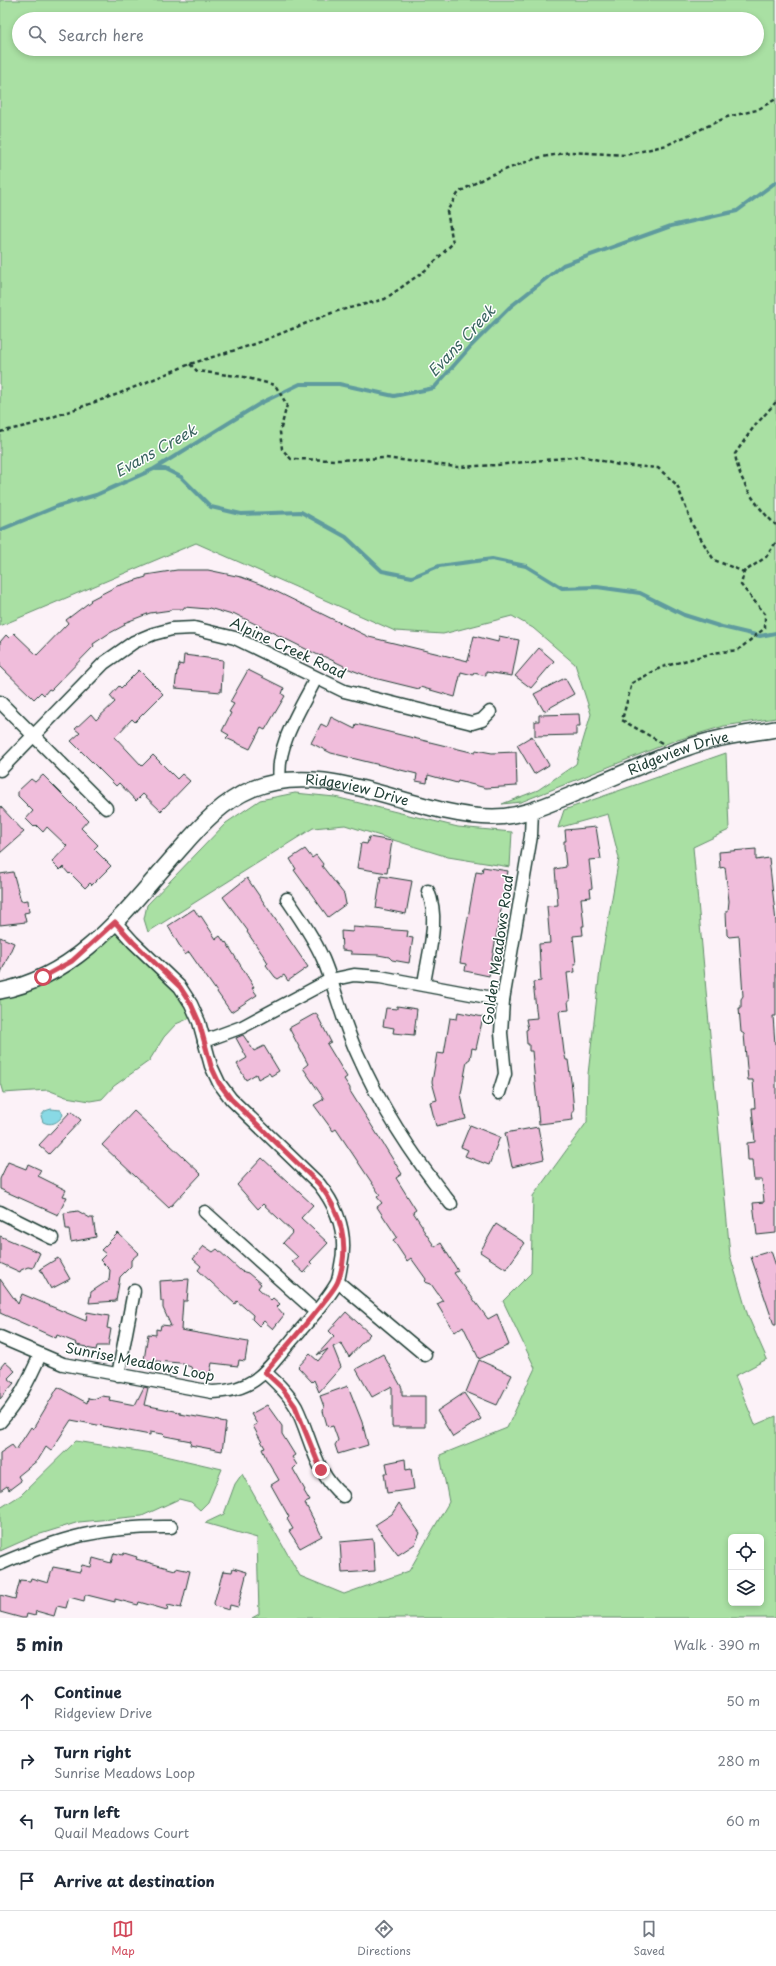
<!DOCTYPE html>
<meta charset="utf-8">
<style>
body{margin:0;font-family:"Playpen Sans",sans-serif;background:#f2f2f3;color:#1f2937}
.controls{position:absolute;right:12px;bottom:12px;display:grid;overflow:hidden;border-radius:6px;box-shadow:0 2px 6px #0003}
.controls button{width:36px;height:36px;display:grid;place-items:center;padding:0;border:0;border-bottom:1px solid #e0e1e3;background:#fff;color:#1f2937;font:20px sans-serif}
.stop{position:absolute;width:12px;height:12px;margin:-9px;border:3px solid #d1495b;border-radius:50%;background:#fff}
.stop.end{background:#d1495b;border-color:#fff;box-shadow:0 1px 4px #0008}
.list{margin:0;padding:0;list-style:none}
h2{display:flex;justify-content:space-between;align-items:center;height:52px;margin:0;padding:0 16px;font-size:17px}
h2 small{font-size:13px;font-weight:400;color:#747a83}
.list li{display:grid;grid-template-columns:26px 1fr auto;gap:12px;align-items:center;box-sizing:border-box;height:60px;padding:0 16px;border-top:1px solid #e0e1e3}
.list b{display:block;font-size:15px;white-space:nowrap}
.list p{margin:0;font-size:13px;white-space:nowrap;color:#747a83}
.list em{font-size:13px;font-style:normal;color:#747a83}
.icon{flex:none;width:22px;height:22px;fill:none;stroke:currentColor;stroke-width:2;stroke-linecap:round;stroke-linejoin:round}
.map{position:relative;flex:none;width:776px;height:1618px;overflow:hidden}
.search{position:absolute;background:#fff;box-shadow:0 2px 6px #0003;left:12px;right:12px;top:12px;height:44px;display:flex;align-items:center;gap:10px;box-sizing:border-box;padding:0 14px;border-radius:22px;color:#747a83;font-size:15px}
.sheet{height:292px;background:#fff}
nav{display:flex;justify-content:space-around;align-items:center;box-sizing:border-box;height:56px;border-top:1px solid #e0e1e3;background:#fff;font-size:11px;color:#747a83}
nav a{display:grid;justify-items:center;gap:2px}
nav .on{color:#d1495b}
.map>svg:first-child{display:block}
</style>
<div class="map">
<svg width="776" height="1618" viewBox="0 0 776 1618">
<rect width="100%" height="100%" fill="#fcf2f8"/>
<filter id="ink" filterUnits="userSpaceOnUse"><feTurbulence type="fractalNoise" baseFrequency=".025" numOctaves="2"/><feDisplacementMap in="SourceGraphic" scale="8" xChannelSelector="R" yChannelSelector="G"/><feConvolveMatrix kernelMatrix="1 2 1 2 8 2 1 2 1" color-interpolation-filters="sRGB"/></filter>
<g filter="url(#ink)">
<!-- green -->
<g fill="#a9e0a3" stroke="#648e6c" fill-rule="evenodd">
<path d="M0,0H776V718L724,726L671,742L521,802L502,804L538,790L576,764L591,714L575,664L533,628L512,616L443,634L395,631L196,543L0,626ZM19,19H757V49H19Z"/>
<path d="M726,753L729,830L693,847L730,1255L748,1316L767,1359L735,1376L755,1425L776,1416V1618H252L259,1614L257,1538L205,1523L224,1514L235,1484L242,1474L300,1576L344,1594L409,1571L449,1502L440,1455L507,1428L535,1368L503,1301L531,1273L533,1196L587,1122L588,1074L601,961L619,858L608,814L558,828L564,810ZM731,1537H761V1603H731Z"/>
<path d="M295,793L335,797L458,827L512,832L510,867L448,857L345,825L313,828L148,932L144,919L147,905L226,823L260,800Z"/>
<path d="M115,922L168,974L197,1015L176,1024L164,1037L149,1061L114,1086L102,1099L90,1101L66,1097L48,1090L3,1093L0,1083V991L27,984Z"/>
<path d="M76,1441L157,1454L222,1469L208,1502L200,1510L191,1502L179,1499L142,1516L79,1522L34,1536L0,1551V1508L21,1495Z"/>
</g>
<!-- water -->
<path fill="#89d9e5" stroke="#5f9b9e" d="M51,1109L61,1110L63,1115C58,1123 51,1126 43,1122L41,1116L45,1111Z"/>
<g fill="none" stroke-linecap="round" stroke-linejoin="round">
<!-- stream -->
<g stroke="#5f9b9e" stroke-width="4">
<path d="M156,469H165L181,477L211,507L241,514L301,512L346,537L382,571L412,577L439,566L492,559L526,566L562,588L597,587L640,593L684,615L722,627L760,636L776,633"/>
<path d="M0,530L58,506L96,495L154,469L261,403L300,384H339L394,396L434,388L471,346L510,307L563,265L671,226L737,211L776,182"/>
</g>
</g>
<!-- building -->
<g fill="#f0bddb" stroke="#1f3d34">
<path d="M177,570H208L241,577L265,586L369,637L468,661L474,636L498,642L499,636L519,640L512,676L486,672V676L474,673L473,675L461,672L455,697L420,687L419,689L370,677L344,667V666L321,655L320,656L233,613L232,615L209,608L208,609L184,607V609H171V610L150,613L124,623L125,625L108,634L93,644L94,646L51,690L49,689L44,695L41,692L34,699L0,666V642L6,635L9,638L14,633L37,655L68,623L66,620L91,601L90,600L117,586L146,577V575Z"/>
<path d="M539,648L554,661L531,688L515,676Z"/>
<path d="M184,655L223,660L221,692L175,688L177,671H178L179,664L183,665Z"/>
<path d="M139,670L163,694L135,722L132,719L115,737L142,766L153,755L177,779L182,774L190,781L161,811L143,794L136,801L119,783L116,786L71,741L80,733L75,729L91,714L96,720L115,702L110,696L119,686L121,688Z"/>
<path d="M248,670L284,688L282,694L285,696L265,730L261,728L250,749L226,738L229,735L222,731L231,713L229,712L234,704L230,702Z"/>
<path d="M565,678L574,694L544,711L534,694Z"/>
<path d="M579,714L580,726H576V735L535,736V721H539V715Z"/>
<path d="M331,717L355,729L356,724L475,753L476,750L492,753L516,752L517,786L486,788L458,781L457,783L428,775L427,783L416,781L417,774L331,753L311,743L321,724L327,727Z"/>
<path d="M532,736L549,765L534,774L517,745Z"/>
<path d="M43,775L88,820L81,828L98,845L94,849L111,866L92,885L90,883L85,888L70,873L69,874L63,867L60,870L52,862L67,846L47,827L43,832L36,825L34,827L26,819L33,811L18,796V791L31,779L35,782Z"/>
<path d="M0,806L24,832L0,853Z"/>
<path d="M596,827L601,859L589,860L592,888L590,889L591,897L581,898L584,926H582L583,935L573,936L576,964H574L575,972L567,973L570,1001H568L569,1010L559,1011L564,1052L566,1060H568L572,1088L574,1112H572L573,1120L539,1124L532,1051H529V1044H527L526,1030L528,1029L526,1019L537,1018L533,982L541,981L539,944L550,943L547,906L558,905L555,869L566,867L564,846V841H566L565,830Z"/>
<path d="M369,837L392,841L387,873L357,868L361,843L367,844Z"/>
<path d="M305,849L312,858L316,855L323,864L322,866L344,894L346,904L328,917L294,870L296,869L290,859Z"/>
<path d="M756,849V860L769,858L776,922V1016H773L775,1044H776V1233L757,1235L753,1203L764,1202L762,1180H754L752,1160H748L747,1143L755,1142L752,1108H755L753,1080H748L744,1034L741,1032L739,1008H741V999L743,996L739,936L729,937L727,935L726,911H728L729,901L725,867L720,868L719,852Z"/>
<path d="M483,867L508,871L489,976L465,971L466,964L460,963L476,872L482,873Z"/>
<path d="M13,872L21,901L28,900L29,912L24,913L26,922L0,925V874Z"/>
<path d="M381,876L412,881L406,914L376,908Z"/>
<path d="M247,878L308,967L288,981L284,975L278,979L275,977L266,965L268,963L265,958L247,932L248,931L223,897Z"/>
<path d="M194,909L199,917L201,916L216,939L220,936L225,943L226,942L254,987L252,988L257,995L231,1012L189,952L185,955L168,926Z"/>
<path d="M353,927L408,931L407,937L413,938L409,963L392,960L389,957L378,955L351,954V951L342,950L341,931L353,932Z"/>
<path d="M0,937L14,943L0,975Z"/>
<path d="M397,1006L417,1009L414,1035L393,1033L394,1028L383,1026L386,1008L397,1009Z"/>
<path d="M458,1012L483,1017L476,1049L472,1048L470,1059L467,1061L461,1094L466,1119L436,1126L430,1102L437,1100L432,1082L437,1053L444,1054L450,1018L457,1019Z"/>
<path d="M316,1013L331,1042L327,1044L347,1077L344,1079L350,1088V1091L402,1174L396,1178L416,1210L413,1212L423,1227L422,1228L435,1247L441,1243L458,1271L454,1273L488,1319L497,1314L509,1345L479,1359L463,1326L455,1332L451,1327L437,1304L443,1301L431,1284L425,1282L426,1279L411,1258L407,1261L393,1240L397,1237L377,1207L382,1203L377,1197L380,1195L336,1129L333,1131L314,1105L324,1099L303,1068L308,1064L289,1028Z"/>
<path d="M243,1035L254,1051L264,1046L279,1071L271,1076L269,1073L258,1079L256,1074L246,1080L237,1064L247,1058L236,1038Z"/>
<path d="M71,1111L81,1120L49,1154L39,1145Z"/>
<path d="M134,1111L201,1174L169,1208L102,1145Z"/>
<path d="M470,1125L500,1137L489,1165L465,1156L468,1150L461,1147Z"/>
<path d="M538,1127L544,1159L512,1167L505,1133Z"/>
<path d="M262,1158L313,1205L301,1218L328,1243L310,1262L312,1264L304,1273L292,1262L298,1257L283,1243L293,1232L263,1204L258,1209L237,1185Z"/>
<path d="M8,1162L26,1169L28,1164L41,1170L38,1176L66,1190L63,1196L67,1197L58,1215L0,1189V1179Z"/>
<path d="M78,1211L90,1218H93L96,1237L71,1242L69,1229H66L64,1213Z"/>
<path d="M496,1224L525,1243L506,1269L480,1252Z"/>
<path d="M118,1233L139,1253L131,1260V1266L120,1277L116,1301L89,1303L91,1292L109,1280L110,1270L100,1260L106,1254L101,1250Z"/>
<path d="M0,1236L40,1253L33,1268L28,1267L21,1270L20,1272L0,1263Z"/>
<path d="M204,1246L213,1252L217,1249L241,1271L248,1273L261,1284L258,1288L271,1300L273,1298L280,1304L277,1307L284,1315L273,1329L264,1321L259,1326L252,1319L253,1315L237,1301L235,1304L198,1270L201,1266L193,1259Z"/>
<path d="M771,1251L776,1266V1325H774L751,1257Z"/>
<path d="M58,1258L70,1279L51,1289L40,1269Z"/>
<path d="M0,1279L18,1304L22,1294L86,1321L87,1312L109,1316L107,1328L111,1329L108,1346H97L96,1350L86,1348L87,1347L76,1345L77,1343L57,1335L56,1338L0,1313Z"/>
<path d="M189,1279L187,1301H183L181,1330L248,1342L245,1361L239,1360L238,1366L212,1363L210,1373H208L193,1371L191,1367L180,1363L144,1360L148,1334L156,1335V1329L160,1330L161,1325L171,1326L163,1308V1301H161L160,1281Z"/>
<path d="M346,1312L370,1334L349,1357L341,1343L333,1347L341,1367L319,1392L314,1380L312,1382L298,1367L310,1354L318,1361L328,1349L317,1355L334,1336L329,1331Z"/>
<path d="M383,1354L402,1388V1396H425V1427H392V1386L372,1397L356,1369Z"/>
<path d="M479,1360L512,1375L497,1405L466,1392Z"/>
<path d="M5,1362L15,1371L8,1378L14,1383L0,1399V1368Z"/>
<path d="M348,1386L362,1422L368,1445L338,1454L335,1445L338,1440L333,1426L329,1427L327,1425L323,1411L324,1407L320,1396Z"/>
<path d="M58,1387L87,1403L88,1398L94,1399L101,1396L110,1397L109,1400L135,1405L144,1387L148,1388L144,1405L180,1412V1414L220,1421V1422L226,1423L222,1451L190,1445L191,1441L165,1436L163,1434L150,1432V1435L71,1420L51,1451L46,1447L38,1460L18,1476L21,1481L9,1490L7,1486L0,1491V1453L12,1445L16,1450L31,1427L33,1429Z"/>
<path d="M464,1393L481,1419L453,1437L437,1411Z"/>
<path d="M267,1405L282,1426V1434L295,1455L292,1457L297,1465L293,1469L305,1490L304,1491L310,1501L305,1503L322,1536L300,1548L289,1531L293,1529L287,1519L289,1517L271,1485L279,1480L266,1458L262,1449L265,1448L253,1426L257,1424L251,1414Z"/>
<path d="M405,1459L406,1470L411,1469L414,1489L387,1493L384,1473H388L386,1463Z"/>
<path d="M399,1503L420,1533L415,1544L398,1555L375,1525L392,1514Z"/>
<path d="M373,1539L375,1571L342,1573L340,1542Z"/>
<path d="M114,1553L123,1555L124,1553L137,1557L136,1559L175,1570L176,1568L190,1571L181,1608L168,1605L167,1610L139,1602L138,1605L115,1599V1602L87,1595H85L84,1601L69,1597L66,1608L57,1606L54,1616L36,1611L35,1616L27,1614L26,1618H22L0,1612V1595L15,1599L20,1580L30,1581L31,1578L48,1583L53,1567L80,1572L82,1565L91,1567L93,1558L111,1563Z"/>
<path d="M233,1568L247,1572L238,1607L230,1605L229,1610L215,1606L214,1603L223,1571L232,1572Z"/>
</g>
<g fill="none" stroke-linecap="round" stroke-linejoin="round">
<defs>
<g id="minor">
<path d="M0,702L106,808"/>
<path d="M0,770L104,663L134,642L153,634L172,629L194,628L235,638L344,691L472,723L482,720L490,712"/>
<path d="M280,781C275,746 301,709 316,678"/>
<path d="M287,899C300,918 314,938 323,959C336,990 343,1023 357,1053C381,1108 414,1158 451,1204"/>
<path d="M424,984C428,955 440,919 428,891"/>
<path d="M204,1041L242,1027L330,980L354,975L380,977L503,1000"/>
<path d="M499,1093L505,1074L501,1033L503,1000L531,836L532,810"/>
<path d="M0,1212L52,1238"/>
<path d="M205,1212L316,1312"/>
<path d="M338,1282L425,1355"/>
<path d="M0,1337L63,1364L212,1392C255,1391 266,1371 292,1340C307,1322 325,1304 337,1283C339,1278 340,1271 341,1265C348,1234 338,1208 319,1184L231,1099L219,1083L211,1066L199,1022L191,1004L180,987L133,942L115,922"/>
<path d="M265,1372C276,1382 288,1393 296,1407C311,1437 315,1474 343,1496"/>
<path d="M118,1375L134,1291"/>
<path d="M0,1422C18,1402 29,1380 40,1355"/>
<path d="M0,1564C62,1537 103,1526 171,1527"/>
</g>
<g id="tertiary">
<path id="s1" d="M0,991C82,975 129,906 182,847C202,824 223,801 252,789C329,757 415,817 493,817C522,817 549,804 576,793C613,778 649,761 686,748C715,737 746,734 776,729"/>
</g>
</defs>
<!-- minor casing -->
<use href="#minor" stroke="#1f3d34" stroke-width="15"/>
<!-- tertiary casing -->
<use href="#tertiary" stroke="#1f3d34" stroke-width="18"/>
<!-- path -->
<g stroke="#1f3d34" stroke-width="2.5" stroke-dasharray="4 3" stroke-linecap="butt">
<path d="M190,364L197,371L244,377L275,385L287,405L280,432L282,449L291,459L338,460L385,458L457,467L497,465L582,456L619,465L658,468L677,485L693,526L714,560L744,572"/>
<path d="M776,402L753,428L735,454C739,481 756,507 776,525"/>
<path d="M0,432L30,425L118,394L190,364L255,344L334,312L385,299L427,269L453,243L447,211L459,192L488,176L537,158L570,152L626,155L667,145L727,117L757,110L776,99"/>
<path d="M662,743L622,720L632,683L662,667L713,653L738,650L765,628V614L741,585L744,572L766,557L776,542"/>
</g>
<!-- minor -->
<use href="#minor" stroke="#fff" stroke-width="12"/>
<!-- tertiary -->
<use href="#tertiary" stroke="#fff" stroke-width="15"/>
</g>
</g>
<g fill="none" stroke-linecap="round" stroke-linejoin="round" filter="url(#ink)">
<!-- route -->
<path stroke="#d1495b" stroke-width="5" d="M43,977L72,961L115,922L133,942L180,987L191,1004L199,1022L211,1066L219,1083L231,1099L319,1184C341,1212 351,1246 338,1281C335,1289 327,1297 322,1304C304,1327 284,1349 265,1372L282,1388L295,1406L321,1470"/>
</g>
<g text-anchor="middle" stroke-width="3" stroke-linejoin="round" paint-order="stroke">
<!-- street labels -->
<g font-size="14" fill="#1f3d34" stroke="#fff">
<text transform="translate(288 648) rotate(25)" y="5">Alpine Creek Road</text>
<text dy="5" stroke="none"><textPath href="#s1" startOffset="772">Ridgeview Drive</textPath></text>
<text dy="5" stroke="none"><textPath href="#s1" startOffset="436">Ridgeview Drive</textPath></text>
<text transform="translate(498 950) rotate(-82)" y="5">Golden Meadows Road</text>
<text transform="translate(140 1362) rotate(11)" y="5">Sunrise Meadows Loop</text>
</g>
<!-- water labels -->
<g font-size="15" font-style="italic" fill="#3a6460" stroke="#fff">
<text transform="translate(462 341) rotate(-47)" y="5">Evans Creek</text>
<text transform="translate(156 451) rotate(-29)" y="5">Evans Creek</text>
</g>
</g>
</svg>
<div class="controls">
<button><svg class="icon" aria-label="locate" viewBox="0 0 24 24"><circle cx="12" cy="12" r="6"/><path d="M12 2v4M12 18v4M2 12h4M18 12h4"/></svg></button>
<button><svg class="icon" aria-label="layers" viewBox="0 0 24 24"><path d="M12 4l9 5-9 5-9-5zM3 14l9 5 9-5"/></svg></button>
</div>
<div class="stop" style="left:43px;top:977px"></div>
<div class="stop end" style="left:321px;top:1470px"></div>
<div class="search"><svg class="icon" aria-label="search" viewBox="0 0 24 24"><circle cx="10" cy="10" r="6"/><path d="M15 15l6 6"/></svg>Search here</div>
</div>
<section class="sheet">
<h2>5 min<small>Walk · 390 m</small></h2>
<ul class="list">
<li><svg class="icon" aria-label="ahead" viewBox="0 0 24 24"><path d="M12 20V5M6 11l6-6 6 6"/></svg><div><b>Continue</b><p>Ridgeview Drive</p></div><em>50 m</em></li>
<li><svg class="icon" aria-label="right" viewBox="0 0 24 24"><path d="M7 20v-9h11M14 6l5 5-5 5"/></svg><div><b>Turn right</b><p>Sunrise Meadows Loop</p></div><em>280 m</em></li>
<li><svg class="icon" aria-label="left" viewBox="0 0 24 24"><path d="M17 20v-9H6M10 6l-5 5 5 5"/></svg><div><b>Turn left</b><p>Quail Meadows Court</p></div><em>60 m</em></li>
<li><svg class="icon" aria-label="arrive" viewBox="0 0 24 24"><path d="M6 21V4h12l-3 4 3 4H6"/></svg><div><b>Arrive at destination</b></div></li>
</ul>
</section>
<nav>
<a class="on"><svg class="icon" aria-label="map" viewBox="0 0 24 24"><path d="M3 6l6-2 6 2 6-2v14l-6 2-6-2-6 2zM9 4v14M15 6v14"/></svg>Map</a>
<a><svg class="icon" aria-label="directions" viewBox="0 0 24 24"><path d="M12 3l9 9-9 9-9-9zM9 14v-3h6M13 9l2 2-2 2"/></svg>Directions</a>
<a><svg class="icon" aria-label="saved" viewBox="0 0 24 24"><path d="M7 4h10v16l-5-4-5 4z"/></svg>Saved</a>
</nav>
